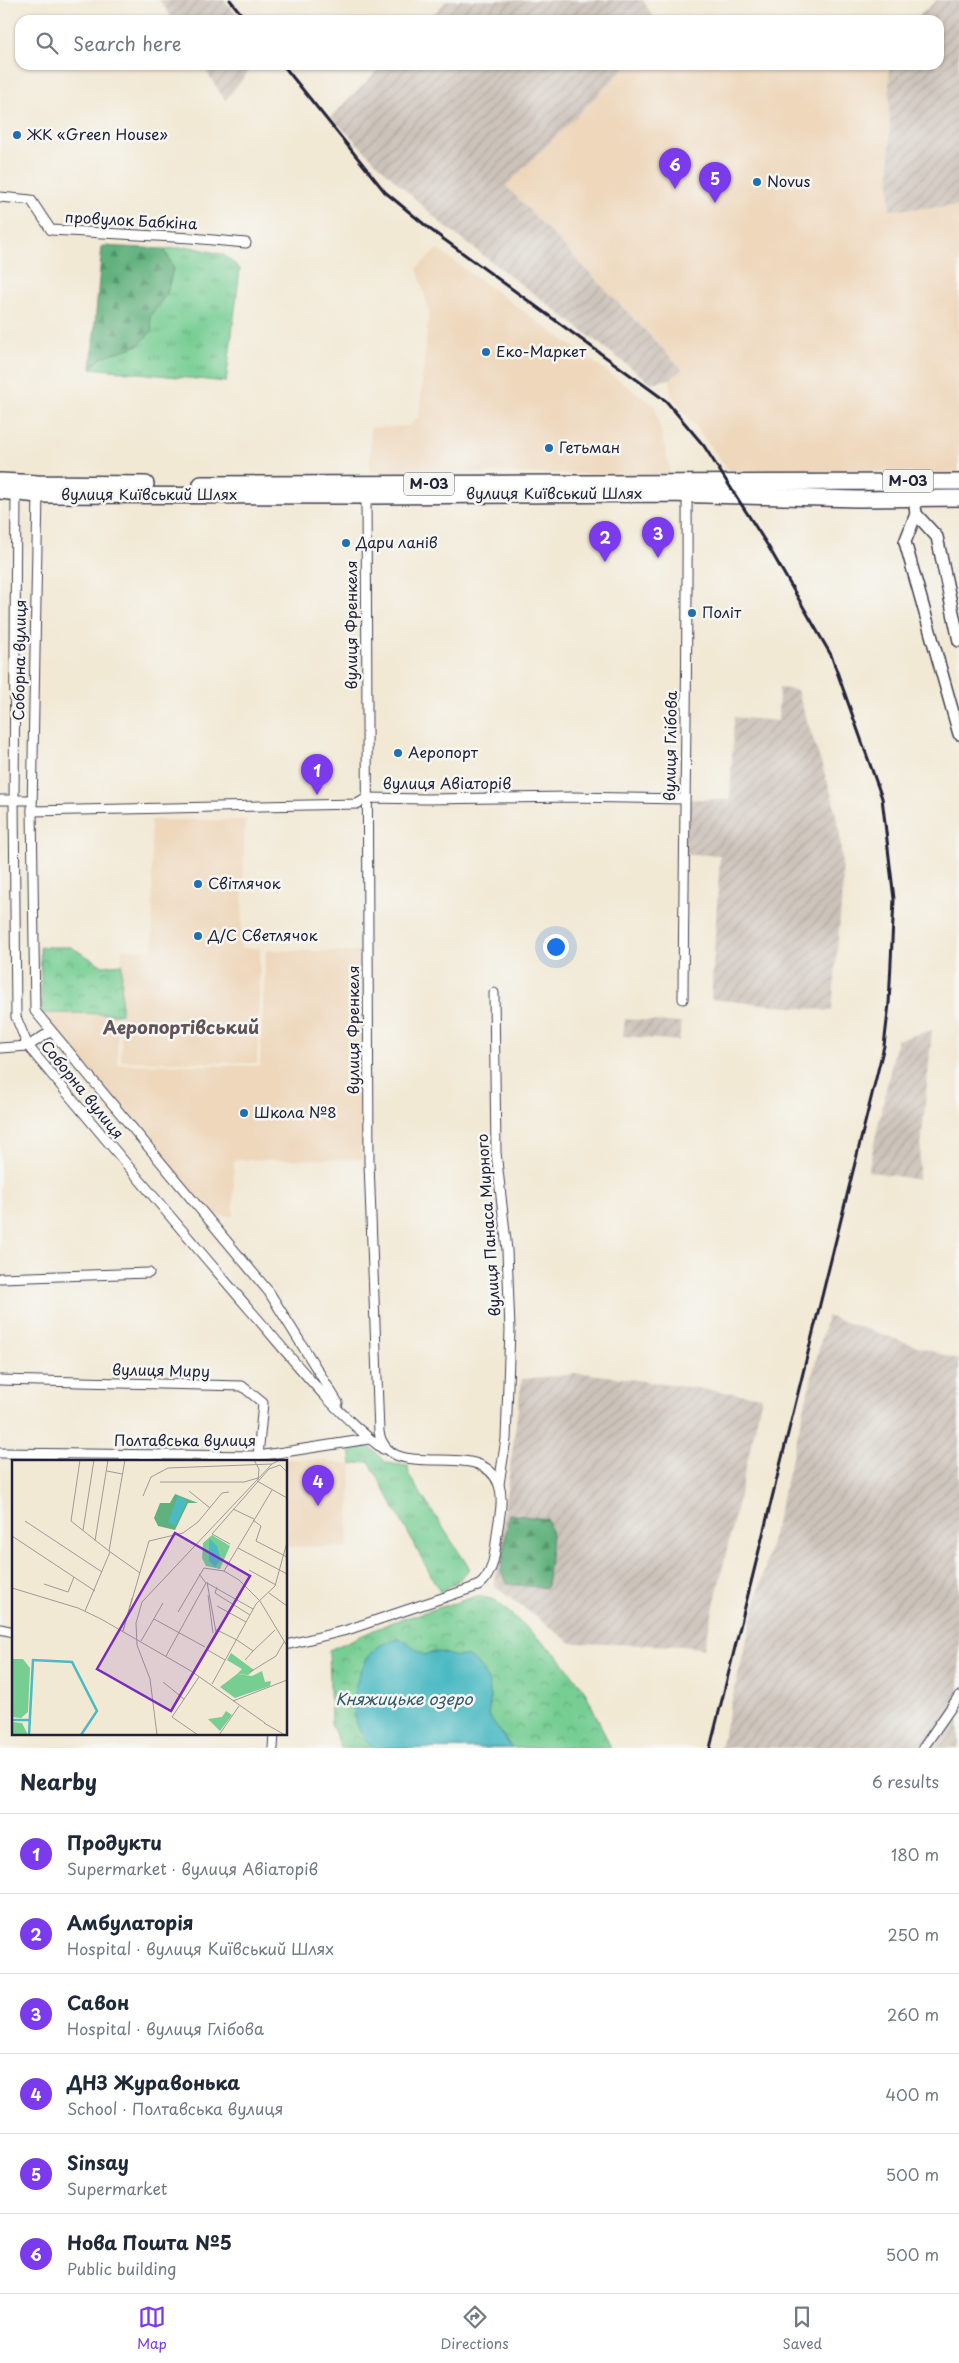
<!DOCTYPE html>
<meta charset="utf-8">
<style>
body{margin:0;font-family:"Playpen Sans",sans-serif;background:#f2f2f3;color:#1f2937}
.you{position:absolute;left:555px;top:946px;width:18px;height:18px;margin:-12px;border:4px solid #fff;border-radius:50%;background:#1a73e8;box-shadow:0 0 0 8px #1a73e833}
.badge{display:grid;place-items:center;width:32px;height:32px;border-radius:50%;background:#7c3aed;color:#fff;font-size:16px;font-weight:700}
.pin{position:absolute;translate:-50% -41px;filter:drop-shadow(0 1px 2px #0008)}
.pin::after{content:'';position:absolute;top:26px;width:18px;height:15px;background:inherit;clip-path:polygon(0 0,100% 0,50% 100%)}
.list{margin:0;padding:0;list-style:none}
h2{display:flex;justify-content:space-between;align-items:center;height:65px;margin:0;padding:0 20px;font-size:21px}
h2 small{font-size:16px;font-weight:400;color:#747a83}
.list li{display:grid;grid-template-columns:32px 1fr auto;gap:15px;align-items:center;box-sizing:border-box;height:80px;padding:0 20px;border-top:1px solid #e0e1e3}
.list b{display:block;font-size:19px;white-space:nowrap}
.list p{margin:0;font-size:16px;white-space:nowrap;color:#747a83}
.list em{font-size:16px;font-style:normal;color:#747a83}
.icon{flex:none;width:28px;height:28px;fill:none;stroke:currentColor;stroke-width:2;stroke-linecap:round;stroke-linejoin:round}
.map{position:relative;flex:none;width:959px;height:1748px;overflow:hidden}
.search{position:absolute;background:#fff;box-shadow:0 1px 4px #0004;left:15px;right:15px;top:15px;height:55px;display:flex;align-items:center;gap:12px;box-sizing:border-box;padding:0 18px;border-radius:15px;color:#747a83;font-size:19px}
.sheet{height:545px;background:#fff}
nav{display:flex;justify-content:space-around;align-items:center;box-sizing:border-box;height:70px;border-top:1px solid #e0e1e3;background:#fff;font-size:14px;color:#747a83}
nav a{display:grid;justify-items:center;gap:2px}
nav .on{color:#7c3aed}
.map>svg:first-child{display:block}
</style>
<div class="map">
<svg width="959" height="1748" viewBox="0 0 959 1748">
<defs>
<pattern id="industrial-furrows" width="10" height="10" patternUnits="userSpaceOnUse" patternTransform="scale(1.25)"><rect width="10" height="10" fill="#ccc2b9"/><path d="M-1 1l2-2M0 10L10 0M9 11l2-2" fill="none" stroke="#afa6a0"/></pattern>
<pattern id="grass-tufts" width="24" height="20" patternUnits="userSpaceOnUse" patternTransform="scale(1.25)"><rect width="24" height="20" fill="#76ce93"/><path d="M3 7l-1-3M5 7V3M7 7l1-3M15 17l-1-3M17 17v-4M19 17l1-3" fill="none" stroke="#60a779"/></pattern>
<pattern id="forest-firs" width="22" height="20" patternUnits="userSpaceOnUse" patternTransform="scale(1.25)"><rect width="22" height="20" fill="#60b17d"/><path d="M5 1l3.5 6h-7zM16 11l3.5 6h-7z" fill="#4f9068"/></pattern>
<pattern id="park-crowns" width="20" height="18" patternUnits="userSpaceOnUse" patternTransform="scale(1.25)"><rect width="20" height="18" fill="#76ce93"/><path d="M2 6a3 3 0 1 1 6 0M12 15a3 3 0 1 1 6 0" fill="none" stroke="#60a779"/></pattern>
</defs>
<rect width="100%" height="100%" fill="#f6f6f2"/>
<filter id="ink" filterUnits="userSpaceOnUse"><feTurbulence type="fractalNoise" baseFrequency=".02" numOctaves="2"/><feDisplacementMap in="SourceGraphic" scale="10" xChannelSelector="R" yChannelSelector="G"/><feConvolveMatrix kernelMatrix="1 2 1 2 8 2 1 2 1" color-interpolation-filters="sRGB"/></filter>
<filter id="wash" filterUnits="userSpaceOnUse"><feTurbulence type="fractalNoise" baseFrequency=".0096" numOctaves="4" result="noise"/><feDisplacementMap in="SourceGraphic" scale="20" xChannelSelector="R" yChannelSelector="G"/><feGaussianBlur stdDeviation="1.12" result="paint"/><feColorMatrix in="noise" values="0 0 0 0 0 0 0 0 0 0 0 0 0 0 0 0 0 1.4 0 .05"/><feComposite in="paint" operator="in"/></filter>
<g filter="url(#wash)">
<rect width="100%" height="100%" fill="#f2e9d5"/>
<!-- built -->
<g fill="#eed7bb">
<path d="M628,65H889L890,210L959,206V473L729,471L671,394L670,379L682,369L506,186Z"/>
<path d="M437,249L655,406L671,475L370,472V428L409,426L419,415L429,311L417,268Z"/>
<path d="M151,820H245L241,948H260L257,1063L121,1061L122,949L153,950Z"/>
<path d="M266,950L367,952L363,1159L234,1160L233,1216L209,1215L42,1013L116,1014L118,1064L260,1066Z"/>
<path d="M182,1457L320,1460L352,1465L347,1547H286V1462H182Z"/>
</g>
<!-- industrial -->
<g fill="url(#industrial-furrows)">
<path d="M160,0H224L241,20H173Z"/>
<path d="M447,0H643L655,20H428Z"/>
<path d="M937,0H959V206L890,210L889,65H939V20H914Z"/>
<path d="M202,65H254L225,100Z"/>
<path d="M383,65H628L506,186L682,369L670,379L651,383L442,224L385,171L331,117Z"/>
<path d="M779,688L797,690L832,796L840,834L843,883L832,1011L711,999L720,855H684V799L730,800L734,717L778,721Z"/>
<path d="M625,1019L681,1023L679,1041L623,1036Z"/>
<path d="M932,1030L918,1180L868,1171L897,1040Z"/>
<path d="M827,1316L959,1360V1748H720Z"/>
<path d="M584,1373L762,1397L704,1649L681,1646L571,1643L494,1586L522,1379Z"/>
</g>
<!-- grass -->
<g fill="url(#grass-tufts)" stroke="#4c7867">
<path d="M191,247L224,255L240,269L226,382L91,368C102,352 121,350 139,345L150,316L167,293L173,267L164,249Z"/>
<path d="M368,1445L387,1463L408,1466L409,1476L470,1569L457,1582L440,1592L369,1461L352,1465L350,1448Z"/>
</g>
<!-- forest -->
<g fill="url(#forest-firs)" stroke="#416a5c">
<path d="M102,246L164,249L173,267L167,293L150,316L152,330C148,335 143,343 137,345C120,354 103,351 91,368Z"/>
<path d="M509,1514L547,1519L552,1534L547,1588L508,1584L501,1572Z"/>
</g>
<!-- park -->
<g fill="url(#park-crowns)" stroke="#4c7867">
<path d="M40,947H71L103,966L122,964L121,1014L42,1013Z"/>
<path d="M477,1596L495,1600L558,1656L585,1691L611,1748H341L331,1723L329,1650L390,1623Z"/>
</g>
<!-- water -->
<path fill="#4bbac2" stroke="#366e7e" d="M397,1639L407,1642L424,1655C436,1650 441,1652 453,1656C457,1657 461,1656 465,1656C471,1657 477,1663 480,1668C493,1686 491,1694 488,1715L512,1748H374C342,1724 351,1666 382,1644C386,1642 393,1641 397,1639Z"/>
</g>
<g filter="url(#ink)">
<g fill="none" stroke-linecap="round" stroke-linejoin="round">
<defs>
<g id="minor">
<path d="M0,197L31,200L51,230L191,238L246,243"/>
<path d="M16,490L14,800L16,1017L28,1046C102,1135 175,1223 250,1310C292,1358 332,1411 383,1449"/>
<path d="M38,493L32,811L35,1011L269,1292L338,1403"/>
<path d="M0,800H32"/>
<path d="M32,811L357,804L367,798L427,799L571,797L684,799"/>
<path d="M494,993L496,1152L507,1250L510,1330L506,1439L499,1484"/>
<path d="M683,999C684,831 688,663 687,494"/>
<path d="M0,1048L28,1046L50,1032"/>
<path d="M0,1278L149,1273"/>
<path d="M0,1380L242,1386L263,1403L258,1456"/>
<path d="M0,1453L258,1456L369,1439"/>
<path d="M0,1629L14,1632"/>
<path d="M286,1645L347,1630L478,1586C494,1575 495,1552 497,1534C499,1519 504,1500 499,1485C481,1434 389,1487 379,1432L369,1163L366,494"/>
<path d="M273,1748L274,1734"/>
<path d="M923,1748L959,1696"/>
</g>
<g id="tertiary">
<path d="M913,490L916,514L905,542L959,734"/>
<path d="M916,514L937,537L959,641"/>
</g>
<g id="trunk">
<path d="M0,481L38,483L146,484"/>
<path d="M201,484L959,482"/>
<path d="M0,491L38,495L366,496L668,494L858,499L959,498"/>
</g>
</defs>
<!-- minor casing -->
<use href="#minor" stroke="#414052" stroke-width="11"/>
<!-- tertiary casing -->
<use href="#tertiary" stroke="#414052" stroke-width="14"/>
<!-- trunk casing -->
<use href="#trunk" stroke="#414052" stroke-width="18"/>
<!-- minor -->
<use href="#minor" stroke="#fff" stroke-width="9"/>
<!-- tertiary -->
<use href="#tertiary" stroke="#fff" stroke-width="11"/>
<!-- trunk -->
<use href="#trunk" stroke="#fff" stroke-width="15"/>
<!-- rail -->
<g stroke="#22223b" stroke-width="3">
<path d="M230,0L246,20"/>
<path d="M283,65L385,192L431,230L666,401L704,446L768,546L831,655L882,798L894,899L889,1004L884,1046L710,1748"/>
</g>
</g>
</g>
<!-- markers -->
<g fill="#1f6fb2" stroke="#f6f6f2" stroke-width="2">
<circle cx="17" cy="135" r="5"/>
<circle cx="757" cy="182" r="5"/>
<circle cx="486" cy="352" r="5"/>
<circle cx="549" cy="448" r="5"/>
<circle cx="346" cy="543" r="5"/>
<circle cx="692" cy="613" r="5"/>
<circle cx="398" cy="753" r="5"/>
<circle cx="198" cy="884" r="5"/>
<circle cx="198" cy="936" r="5"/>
<circle cx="244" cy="1113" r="5"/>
</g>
<g text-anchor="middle" stroke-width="5" stroke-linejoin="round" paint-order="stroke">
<!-- shield labels -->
<g fill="#f6f6f2" stroke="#626272" stroke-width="1">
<rect x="883" y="469.5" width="50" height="23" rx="4"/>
<rect x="404" y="472.5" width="50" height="23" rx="4"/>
</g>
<g font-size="14" font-weight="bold" fill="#22223b">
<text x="908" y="486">М-03</text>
<text x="429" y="489">М-03</text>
</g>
<!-- poi labels -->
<g font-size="15" fill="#22223b" stroke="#f6f6f2" text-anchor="start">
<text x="27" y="140">ЖК «Green House»</text>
<text x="767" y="187">Novus</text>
<text x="496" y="357">Еко-Маркет</text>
<text x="559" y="453">Гетьман</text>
<text x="356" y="548">Дари ланів</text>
<text x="702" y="618">Політ</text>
<text x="408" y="758">Аеропорт</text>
<text x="208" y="889">Світлячок</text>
<text x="208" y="941">Д/С Светлячок</text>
<text x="254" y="1118">Школа №8</text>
</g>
<!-- street labels -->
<g font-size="15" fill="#22223b" stroke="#f6f6f2">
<text transform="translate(131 221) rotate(3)" y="5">провулок Бабкіна</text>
<text x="554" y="499">вулиця Київський Шлях</text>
<text x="149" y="500">вулиця Київський Шлях</text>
<text transform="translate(352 625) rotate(-90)" y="5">вулиця Френкеля</text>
<text transform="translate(20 660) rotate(-89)" y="5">Соборна вулиця</text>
<text transform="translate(671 746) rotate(-89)" y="5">вулиця Глібова</text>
<text x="447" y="789">вулиця Авіаторів</text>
<text transform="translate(354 1030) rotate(-90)" y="5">вулиця Френкеля</text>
<text transform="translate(82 1090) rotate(51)" y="5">Соборна вулиця</text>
<text transform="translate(489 1225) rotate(-94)" y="5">вулиця Панаса Мирного</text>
<text transform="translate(161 1371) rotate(1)" y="5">вулиця Миру</text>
<text x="185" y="1446">Полтавська вулиця</text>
</g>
<!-- water labels -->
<g font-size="16" font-style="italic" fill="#30576a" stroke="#f6f6f2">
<text x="404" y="1705">Княжицьке озеро</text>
</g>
<!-- quarter labels -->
<g font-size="18" font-weight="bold" fill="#615459" stroke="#f6f6f2">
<text x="181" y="1034">Аеропортівський</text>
</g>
</g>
<!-- overview -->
<g transform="translate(12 1460)">
<rect width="275" height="275" fill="#f2e9d5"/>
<path d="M219,193L242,210L236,215L225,214L230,209L215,200ZM0,199H11L18,208L16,252L9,258L0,257ZM0,262L10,263L16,275H0Z" fill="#76ce93"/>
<path d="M163,34L186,43H176L163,70L146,66L142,58L148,43H158Z" fill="#60b17d"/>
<path d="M200,75L218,86L208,109L194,106L190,98L191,83ZM250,211L253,222L259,221L258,226L223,238L208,227L225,214L240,216ZM214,251L220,255L208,271L196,259L210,257Z" fill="#76ce93"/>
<path d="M166,36L175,41L163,66L156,62ZM197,78L205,86L209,100L203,107L197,101Z" fill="#4bbac2"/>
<path fill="none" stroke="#4bbac2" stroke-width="2.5" d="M0,260H17M17,275L21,200L60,202L85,251L69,275"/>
<path fill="none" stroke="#9f9997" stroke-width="1" d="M68,0L59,61L97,91M113,0L97,91L128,113M242,0L247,9L246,20M95,11L110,14M245,21L275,38M148,22H232L246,18M177,31L198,48M131,36L139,17L156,8L260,4M221,49L242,59M241,60L249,66L244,81L275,97M13,61L90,112M71,70L82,0M0,76L83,131M83,81L96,0M218,84L200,74L257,9L268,5L275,12M226,88L275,114M237,110L264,125M212,111L260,30M195,123L241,149M32,124L56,132L62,117M205,127L203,133L238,155M0,128L66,148L89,159L179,211L253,263M257,133L275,146M196,135L201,173M205,146L234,162M73,151L98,92M166,152L192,108L212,111L227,120L248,141L275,186M142,159L193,187M203,169L225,180M111,171L137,81L171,73L186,62L210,33L217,32M111,171L120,138M225,180L241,191L233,200M129,181L151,143M194,189L213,200M241,191L263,170M154,196L194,123L187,114M181,212L204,172L195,122M238,212L264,196L272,182M151,222L172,239M200,224L244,144L263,126L275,82M221,241L275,220M252,263L273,275M145,275L138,219L125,185L124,163L130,142L260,4L268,0M186,275L160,257L187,217M207,275L227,246"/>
<path fill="#7b2cbf" fill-opacity="0.15" stroke="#7b2cbf" stroke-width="2.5" d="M163,73L238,116L159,251L85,209Z"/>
<rect width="275" height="275" fill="none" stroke="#22223b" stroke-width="2.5"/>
</g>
</svg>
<div class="you"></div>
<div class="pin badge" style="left:317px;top:795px">1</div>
<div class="pin badge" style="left:605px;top:562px">2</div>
<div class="pin badge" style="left:658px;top:558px">3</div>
<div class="pin badge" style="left:318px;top:1506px">4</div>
<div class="pin badge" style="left:715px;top:203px">5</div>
<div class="pin badge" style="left:675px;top:189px">6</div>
<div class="search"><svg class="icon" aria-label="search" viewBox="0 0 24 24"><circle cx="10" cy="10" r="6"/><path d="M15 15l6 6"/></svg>Search here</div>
</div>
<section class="sheet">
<h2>Nearby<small>6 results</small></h2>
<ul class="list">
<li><span class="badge">1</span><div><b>Продукти</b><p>Supermarket · вулиця Авіаторів</p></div><em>180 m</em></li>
<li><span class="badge">2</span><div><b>Амбулаторія</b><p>Hospital · вулиця Київський Шлях</p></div><em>250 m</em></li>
<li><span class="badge">3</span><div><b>Савон</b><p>Hospital · вулиця Глібова</p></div><em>260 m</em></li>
<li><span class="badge">4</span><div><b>ДНЗ Журавонька</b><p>School · Полтавська вулиця</p></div><em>400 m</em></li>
<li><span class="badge">5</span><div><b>Sinsay</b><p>Supermarket</p></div><em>500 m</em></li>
<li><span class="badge">6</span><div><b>Нова Пошта №5</b><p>Public building</p></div><em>500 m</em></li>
</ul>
</section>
<nav>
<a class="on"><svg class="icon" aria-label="map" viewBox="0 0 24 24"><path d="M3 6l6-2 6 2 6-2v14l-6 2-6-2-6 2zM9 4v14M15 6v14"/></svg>Map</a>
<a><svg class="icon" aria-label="directions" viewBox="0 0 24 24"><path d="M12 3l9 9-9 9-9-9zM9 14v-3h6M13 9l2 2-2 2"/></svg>Directions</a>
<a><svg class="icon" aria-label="saved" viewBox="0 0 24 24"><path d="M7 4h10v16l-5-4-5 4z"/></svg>Saved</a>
</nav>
